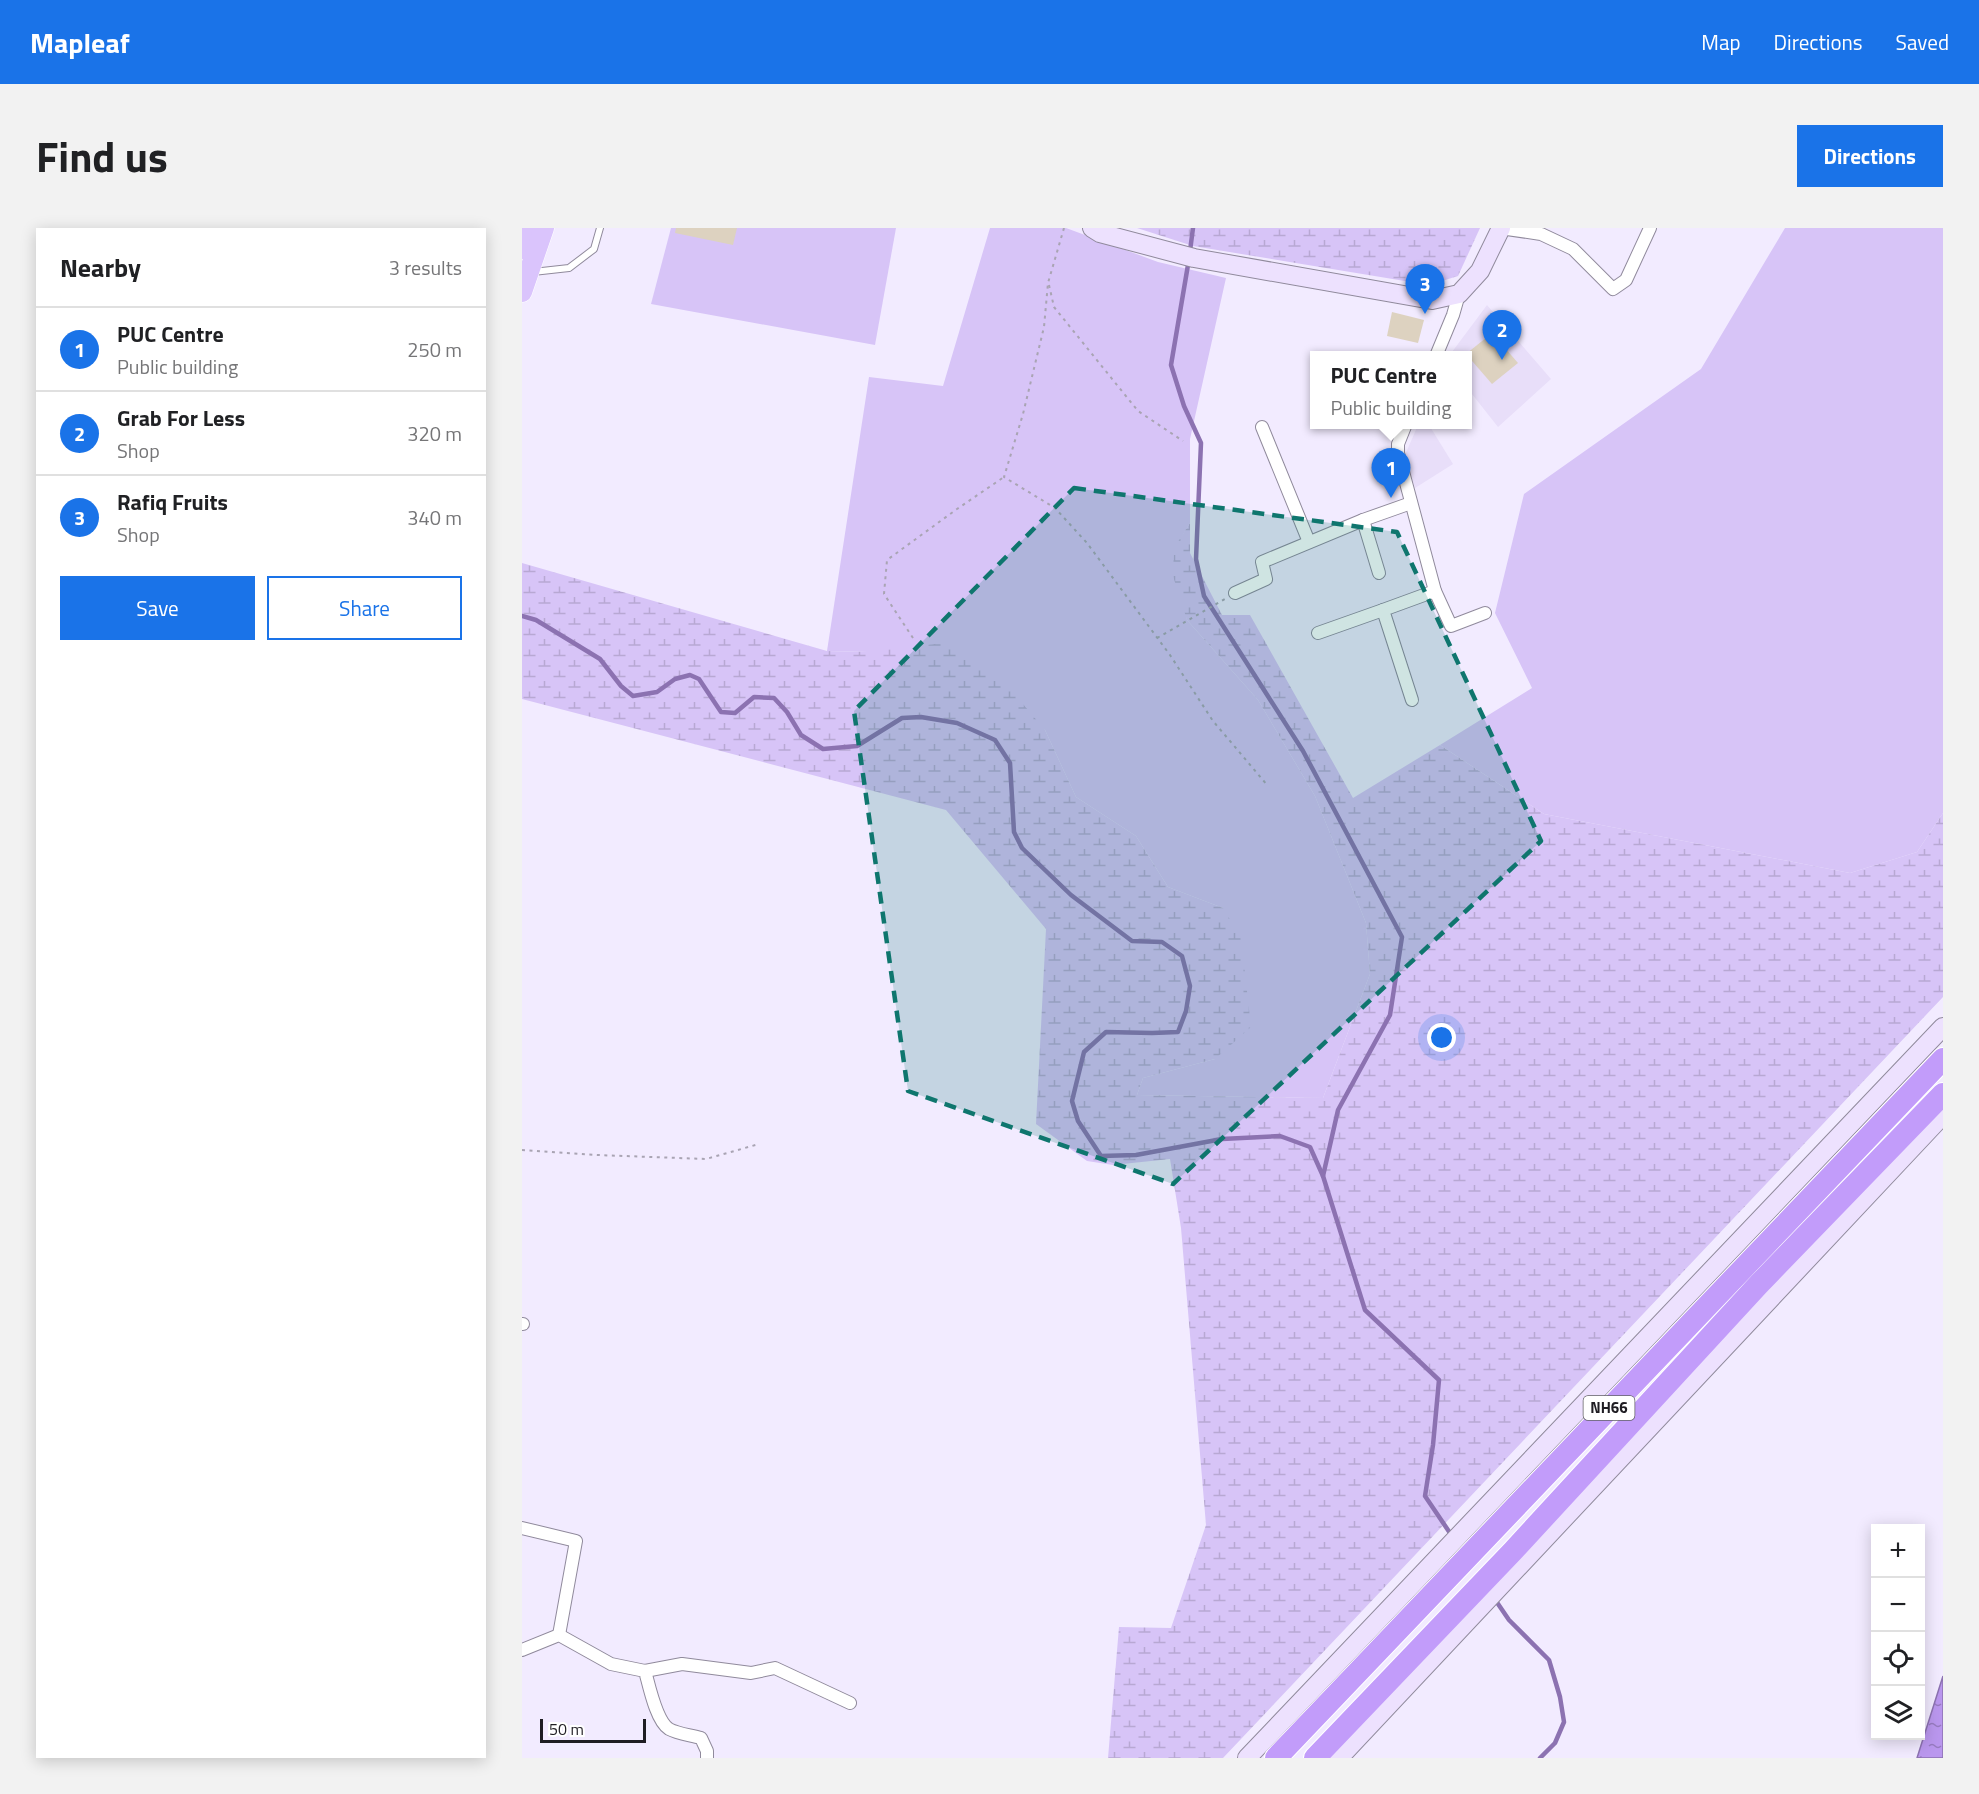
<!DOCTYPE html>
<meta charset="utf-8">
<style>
body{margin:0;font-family:"Titillium Web",sans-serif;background:#f2f2f2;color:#202124}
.controls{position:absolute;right:18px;bottom:18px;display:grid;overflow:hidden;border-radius:0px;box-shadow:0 3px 15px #0003}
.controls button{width:54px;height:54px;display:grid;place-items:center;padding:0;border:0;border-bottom:2px solid #e0e0e0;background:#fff;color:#202124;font:30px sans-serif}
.scale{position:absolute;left:18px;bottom:15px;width:106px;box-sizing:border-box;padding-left:6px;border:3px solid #1f1d23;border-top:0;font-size:16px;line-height:21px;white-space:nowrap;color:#1f1d23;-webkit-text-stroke:4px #fff;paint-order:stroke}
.you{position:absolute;left:920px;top:810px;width:21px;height:21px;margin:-15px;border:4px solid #fff;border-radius:50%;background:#1a73e8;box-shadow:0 0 0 9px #1a73e833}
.badge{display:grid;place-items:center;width:39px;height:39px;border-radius:50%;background:#1a73e8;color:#fff;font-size:20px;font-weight:700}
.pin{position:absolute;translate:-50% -50px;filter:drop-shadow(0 2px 3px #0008)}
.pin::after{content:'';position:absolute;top:32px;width:21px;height:18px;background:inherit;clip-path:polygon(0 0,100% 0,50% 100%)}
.popup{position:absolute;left:788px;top:123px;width:162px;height:78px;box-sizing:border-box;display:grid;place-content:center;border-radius:0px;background:#fff;filter:drop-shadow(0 2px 4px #0005);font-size:20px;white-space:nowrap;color:#757577}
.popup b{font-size:22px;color:#202124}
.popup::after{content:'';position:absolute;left:50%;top:100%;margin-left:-12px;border:12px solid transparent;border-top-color:#fff}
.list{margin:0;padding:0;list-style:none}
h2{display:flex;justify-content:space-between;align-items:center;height:78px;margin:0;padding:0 24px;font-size:26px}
h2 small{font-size:20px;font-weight:400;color:#757577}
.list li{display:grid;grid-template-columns:39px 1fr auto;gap:18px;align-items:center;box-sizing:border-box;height:84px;padding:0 24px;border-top:2px solid #e0e0e0}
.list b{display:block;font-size:22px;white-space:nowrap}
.list p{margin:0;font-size:20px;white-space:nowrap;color:#757577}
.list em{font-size:20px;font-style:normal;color:#757577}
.actions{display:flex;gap:12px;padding:18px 24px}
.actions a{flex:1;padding:14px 0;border:2px solid #1a73e8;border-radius:0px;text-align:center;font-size:21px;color:#1a73e8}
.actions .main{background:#1a73e8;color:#fff}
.icon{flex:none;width:33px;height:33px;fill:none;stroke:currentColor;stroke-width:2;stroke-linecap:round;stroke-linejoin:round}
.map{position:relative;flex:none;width:1421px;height:1530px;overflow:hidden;border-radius:0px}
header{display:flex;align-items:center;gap:36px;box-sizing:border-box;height:84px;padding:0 30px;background:#1a73e8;color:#fff}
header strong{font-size:28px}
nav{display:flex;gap:33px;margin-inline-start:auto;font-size:21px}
.intro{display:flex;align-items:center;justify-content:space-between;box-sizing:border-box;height:144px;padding:0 36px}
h1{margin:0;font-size:42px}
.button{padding:15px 27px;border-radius:0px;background:#1a73e8;color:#fff;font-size:21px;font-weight:700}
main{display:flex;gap:36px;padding:0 36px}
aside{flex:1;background:#fff;border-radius:0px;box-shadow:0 3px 15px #0003}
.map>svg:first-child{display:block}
</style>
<header>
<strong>Mapleaf</strong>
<nav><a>Map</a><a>Directions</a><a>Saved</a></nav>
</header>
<div class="intro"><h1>Find us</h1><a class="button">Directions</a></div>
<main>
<aside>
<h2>Nearby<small>3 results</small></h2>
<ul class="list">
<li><span class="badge">1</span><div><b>PUC Centre</b><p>Public building</p></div><em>250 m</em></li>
<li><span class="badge">2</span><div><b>Grab For Less</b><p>Shop</p></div><em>320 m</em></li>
<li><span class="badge">3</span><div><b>Rafiq Fruits</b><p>Shop</p></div><em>340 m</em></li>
</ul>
<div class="actions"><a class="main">Save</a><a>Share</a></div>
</aside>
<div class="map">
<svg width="1421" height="1530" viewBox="0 0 1421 1530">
<defs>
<pattern id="wetland-marsh" width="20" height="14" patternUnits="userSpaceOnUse" patternTransform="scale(1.5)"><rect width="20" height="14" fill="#d7c4f7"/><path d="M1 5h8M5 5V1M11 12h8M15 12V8" fill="none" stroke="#b8a8d3"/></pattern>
<pattern id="water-ripples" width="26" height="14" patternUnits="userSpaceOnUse" patternTransform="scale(1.5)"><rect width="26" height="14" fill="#ba97ee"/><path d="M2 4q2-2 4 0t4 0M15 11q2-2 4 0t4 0" fill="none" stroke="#977bc0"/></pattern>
</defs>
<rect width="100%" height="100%" fill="#f2ebff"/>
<!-- built -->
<g fill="#e8def9">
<path d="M965,77L1029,151L976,199L946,161V128H927Z"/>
<path d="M896,197H907L931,236L893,260L883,227Z"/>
</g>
<!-- green -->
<g fill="#d7c4f7">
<path d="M149,0H374L353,117L129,76Z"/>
<path d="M468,0H544L636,34L704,50L668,211V295L653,320L665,392L736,472L793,568L844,695L848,746L801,870L615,867L621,850L693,831L701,680L646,659L614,608L554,569L523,502L345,424L305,423L347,149L421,158Z"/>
<path d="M1263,0H1421V585L1395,624L1328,645L1022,586L918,517L1010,460L973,385L1002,266L1179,141Z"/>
</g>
<!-- wetland -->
<g fill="url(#wetland-marsh)">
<path d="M615,0H958L936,48L907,57L671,18Z"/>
<path d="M668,295V325L700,387H728L831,570L918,517L1022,586L1328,645L1395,624L1421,585V769L701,1530H586L597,1399L649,1400L684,1297L659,1000L648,931L591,937L565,933L514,896L524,701L424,582L0,471V335L305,423L345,424L421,415L473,443L523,502L554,569L614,608L646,659L701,680L719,710L729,799L693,831L621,850L615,867L801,870L848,746L844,695L793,568L736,472L665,392L651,348L652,320Z"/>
</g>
<!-- water -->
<path fill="url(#water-ripples)" stroke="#8c72b1" stroke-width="1.5" d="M1421,1448V1530H1395Z"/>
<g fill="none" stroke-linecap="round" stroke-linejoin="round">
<!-- stream -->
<g stroke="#8c72b1" stroke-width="4.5">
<path d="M668,23L671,0"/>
<path d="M667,31L649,137L662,178L679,215L674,331L682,368L781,523L880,709L868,787L816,882L801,948"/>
<path d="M0,388L14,392L78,431L99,458L111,468L135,464L153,451L168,447L177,451L199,484L213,485L232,469L252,470L265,484L279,507L301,521L335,518L380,490L399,489L435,495L473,512L488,535L492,604L500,620L549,667L610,713L640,714L660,728L668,758L664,783L656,804L630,805L584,804L562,824L550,873L556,893L579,928L614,927L700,911L758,908L788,919L801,948L843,1082L917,1152L911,1217L903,1268L930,1308"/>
<path d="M972,1370L987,1392L1027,1432L1038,1469L1042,1494L1033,1515L1018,1530"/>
</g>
</g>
<!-- building -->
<g fill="#ddd2c0">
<path d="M154,0H215L211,17L153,5Z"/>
<path d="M870,84L902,92L896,115L865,108Z"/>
<path d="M970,105L996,135L970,156L944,126Z"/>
</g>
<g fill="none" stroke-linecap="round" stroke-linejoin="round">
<defs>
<path id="lane" d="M11,44L47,40L72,21L78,0"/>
<g id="street">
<path d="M978,0L1019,6L1051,21L1091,61L1104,52L1128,0"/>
<path d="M914,128L931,87L937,66"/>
<path d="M884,196L876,216V225L913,363L929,398L963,385"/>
<path d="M740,199L787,314"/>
<path d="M841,292L857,345"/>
<path d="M713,365L744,351L740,334L841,292L889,275"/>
<path d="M796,405L861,382"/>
<path d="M890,472L861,382L913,363"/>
<path d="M0,1096H1"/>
<path d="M0,1300L54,1313L37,1407"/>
<path d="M0,1422L37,1407L89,1436L123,1443C127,1457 134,1493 147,1501C156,1506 169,1507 179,1510L185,1523V1530"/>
<path d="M123,1443L160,1436L229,1445L253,1440L328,1475"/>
</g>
<g id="secondary">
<path d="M570,0L578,5L672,30L910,72L937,66L958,43L979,0"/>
<path d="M725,1530L1421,799"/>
<path d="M817,1530L1421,887"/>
</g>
<g id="primary">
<path d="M0,21L7,0"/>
<path d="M0,64L22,0"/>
</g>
<g id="highway">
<path d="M754,1530L1421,831"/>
<path d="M793,1530L991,1323L1237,1056L1421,866"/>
</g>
</defs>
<!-- lane casing -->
<use href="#lane" stroke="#908a9c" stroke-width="8"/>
<!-- street casing -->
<use href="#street" stroke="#908a9c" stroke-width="14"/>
<!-- secondary casing -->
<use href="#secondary" stroke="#908a9c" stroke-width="20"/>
<!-- primary casing -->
<use href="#primary" stroke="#fff" stroke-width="21"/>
<!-- highway casing -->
<use href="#highway" stroke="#fff" stroke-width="24"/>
<!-- path -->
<g stroke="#a9a4b3" stroke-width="2" stroke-dasharray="3 4.5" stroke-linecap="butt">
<path d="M542,0L526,55L522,99L501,186L482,249L533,280L565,315L648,427L691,493L746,558"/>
<path d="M527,57L532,79L616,183L661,213"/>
<path d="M391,410L362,366L365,332L435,281L482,249"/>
<path d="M635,410L703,371"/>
<path d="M0,922L75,927L184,931L237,916"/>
</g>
<!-- lane -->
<use href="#lane" stroke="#fff" stroke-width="6"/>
<!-- street -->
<use href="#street" stroke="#fff" stroke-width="12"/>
<!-- secondary -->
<use href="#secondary" stroke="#ede1fe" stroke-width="18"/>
<!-- primary -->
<use href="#primary" stroke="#dac4fc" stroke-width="20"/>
<!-- highway -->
<use href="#highway" stroke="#c29cfa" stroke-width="22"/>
</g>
<!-- marked area -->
<path fill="#0f766e" fill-opacity="0.2" stroke="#0f766e" stroke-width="4.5" stroke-dasharray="12 8" stroke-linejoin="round" d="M552,260L875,304L1019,613L651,956L386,863L332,483Z"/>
<g text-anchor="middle" stroke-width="4.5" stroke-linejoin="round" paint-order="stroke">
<!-- shield labels -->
<rect fill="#fff" stroke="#626165" stroke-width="1.5" x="1061.5" y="1168" width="51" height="24" rx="4.5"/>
<g font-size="15" font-weight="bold" fill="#1f1d23">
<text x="1087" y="1185">NH66</text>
</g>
</g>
</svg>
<div class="controls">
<button>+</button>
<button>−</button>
<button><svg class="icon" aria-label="locate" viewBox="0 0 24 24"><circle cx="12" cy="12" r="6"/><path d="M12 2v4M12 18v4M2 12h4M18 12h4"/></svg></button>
<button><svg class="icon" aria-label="layers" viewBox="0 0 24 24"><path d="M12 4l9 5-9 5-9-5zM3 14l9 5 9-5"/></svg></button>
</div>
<div class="scale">50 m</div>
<div class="you"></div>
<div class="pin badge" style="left:869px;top:270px">1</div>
<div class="popup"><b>PUC Centre</b>Public building</div>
<div class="pin badge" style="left:980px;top:132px">2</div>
<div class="pin badge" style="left:903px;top:86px">3</div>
</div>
</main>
